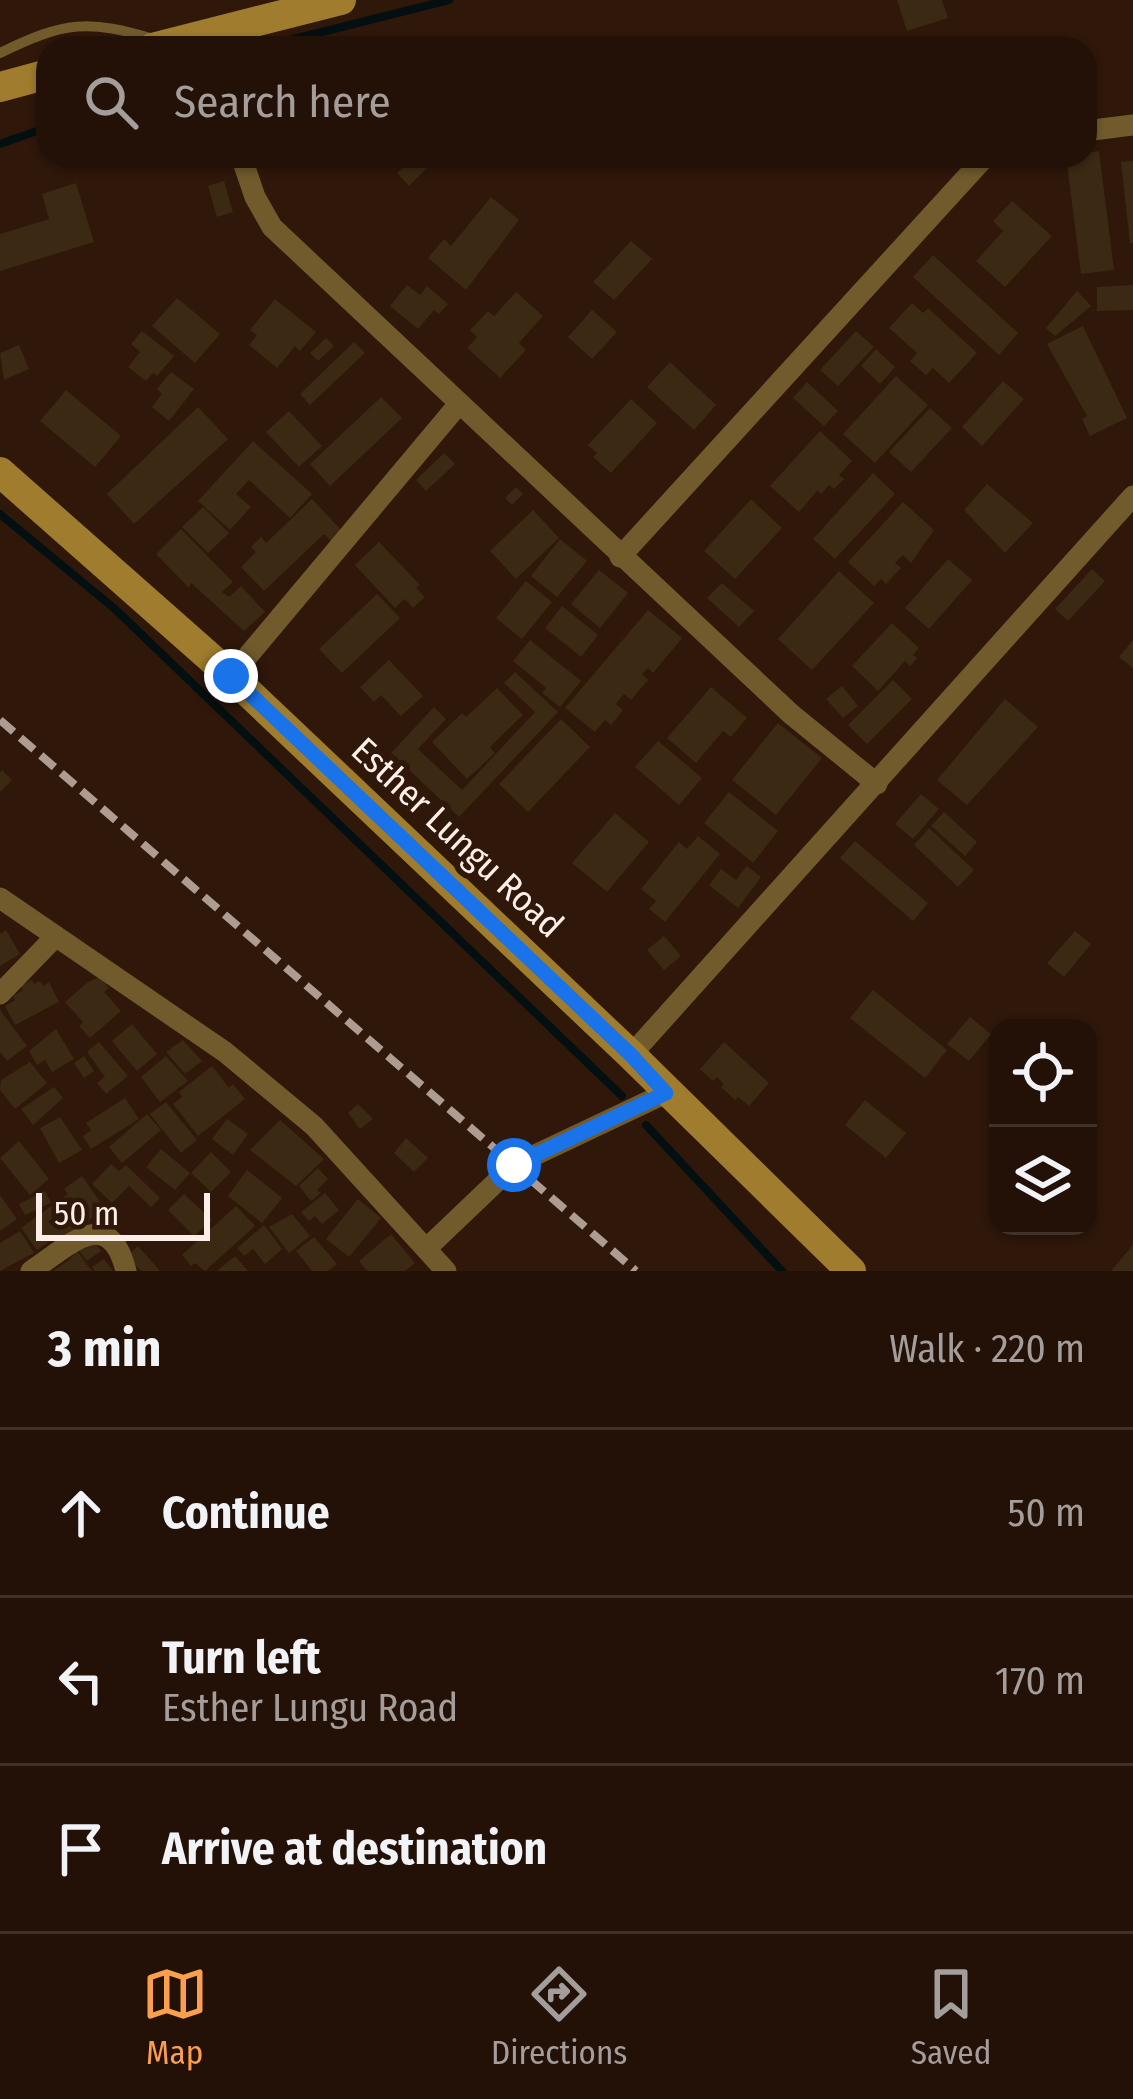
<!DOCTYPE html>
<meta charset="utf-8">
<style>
body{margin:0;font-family:"Fira Sans Condensed",sans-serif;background:#2b1a12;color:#f1f3f6}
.controls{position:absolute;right:36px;bottom:36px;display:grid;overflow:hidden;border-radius:24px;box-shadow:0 3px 9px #0004}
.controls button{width:108px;height:108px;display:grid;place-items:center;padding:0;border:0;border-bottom:3px solid #403129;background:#231108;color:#f1f3f6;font:60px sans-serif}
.scale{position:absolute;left:36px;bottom:30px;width:174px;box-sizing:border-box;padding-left:12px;border:6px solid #fdefe8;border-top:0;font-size:33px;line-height:42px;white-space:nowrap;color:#fdefe8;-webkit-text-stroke:9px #2f170a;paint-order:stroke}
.stop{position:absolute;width:36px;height:36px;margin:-27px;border:9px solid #1a73e8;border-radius:50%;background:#fff}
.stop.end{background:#1a73e8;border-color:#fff;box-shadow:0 3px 12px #0008}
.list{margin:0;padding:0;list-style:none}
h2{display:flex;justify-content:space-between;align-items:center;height:156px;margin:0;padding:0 48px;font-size:51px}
h2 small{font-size:39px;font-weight:400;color:#a39d9c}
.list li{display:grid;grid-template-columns:78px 1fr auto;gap:36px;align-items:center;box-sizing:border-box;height:168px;padding:0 48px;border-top:3px solid #403129}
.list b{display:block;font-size:45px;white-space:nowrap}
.list p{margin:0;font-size:39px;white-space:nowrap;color:#a39d9c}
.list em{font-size:39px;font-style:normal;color:#a39d9c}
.icon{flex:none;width:66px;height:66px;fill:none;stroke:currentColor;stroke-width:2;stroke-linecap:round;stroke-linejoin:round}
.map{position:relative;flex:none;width:1133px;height:1271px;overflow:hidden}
.search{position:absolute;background:#231108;box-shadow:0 3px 9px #0004;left:36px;right:36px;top:36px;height:132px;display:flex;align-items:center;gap:30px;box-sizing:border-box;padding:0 42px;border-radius:36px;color:#a39d9c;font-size:45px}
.sheet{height:660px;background:#231108}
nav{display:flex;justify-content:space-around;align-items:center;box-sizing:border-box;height:168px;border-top:3px solid #403129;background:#231108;font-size:33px;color:#a39d9c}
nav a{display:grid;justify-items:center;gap:6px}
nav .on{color:#f99f4d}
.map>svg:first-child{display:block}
</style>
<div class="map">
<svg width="1133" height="1271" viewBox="0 0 1133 1271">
<rect width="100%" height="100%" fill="#2f170a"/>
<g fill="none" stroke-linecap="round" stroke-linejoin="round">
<!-- stream -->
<g stroke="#040f11" stroke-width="8">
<path d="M258,48L449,0"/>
<path d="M0,144L48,127"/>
<path d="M0,514L115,609L622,1096"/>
<path d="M646,1125L782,1271"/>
</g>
</g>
<!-- building -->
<g fill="#3b2913">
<path d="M897,0H942L948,18L907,31Z"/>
<path d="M1099,151L1114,270L1081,274L1066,156H1085V153Z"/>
<path d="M413,156H439L409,186L397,173Z"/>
<path d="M1133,161V243H1130L1121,162Z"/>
<path d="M224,181L233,212L217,217L208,186Z"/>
<path d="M76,183L94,242L0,271V234L49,219L42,194Z"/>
<path d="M491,197L519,220L466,290L428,258L444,239L451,246Z"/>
<path d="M1012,201L1052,236L1005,287L976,261L1003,231L993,221Z"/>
<path d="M631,241L652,259L614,300L593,282Z"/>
<path d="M933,255L1018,333L999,355L913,277Z"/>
<path d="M407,285L420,295L427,286L448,304L439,314L434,310L418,329L390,306Z"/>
<path d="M1133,285V310L1097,311V287Z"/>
<path d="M1077,291L1091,306L1055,336L1046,328Z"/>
<path d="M516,292L543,316L519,343L526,350L500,378L467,348L477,337L470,330L488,311L494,316Z"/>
<path d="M177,298L220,334L195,363L152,326Z"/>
<path d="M275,299L316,332L300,351L295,346L277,368L249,345L257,335L250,330Z"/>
<path d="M912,303L923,313L928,308L977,353L949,383L933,368L926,375L910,361L917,353L889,328Z"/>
<path d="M592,310L617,332L592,359L568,337Z"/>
<path d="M1083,326L1127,418L1090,436L1082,419L1087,416L1047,344Z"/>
<path d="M142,331L174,356L157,376L153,373L146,381L128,367L140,352L131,344Z"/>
<path d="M856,331L874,347L838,386L820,370Z"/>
<path d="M326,338L334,346L318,361L310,353Z"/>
<path d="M354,342L365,353L310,405L300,394Z"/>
<path d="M19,345L29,369L4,380L0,353Z"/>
<path d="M876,349L895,367L880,384L861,366Z"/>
<path d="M670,362L716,405L694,430L647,387Z"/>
<path d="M171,372L194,389L169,421L152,407L162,394L157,389Z"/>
<path d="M896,376L928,405L875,463L843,434Z"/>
<path d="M1003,381L1024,399L982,446L962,427Z"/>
<path d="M807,382L838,411L824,426L793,398Z"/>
<path d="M66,390L121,436L95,467L40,421Z"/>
<path d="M381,397L402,418L330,486L310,464Z"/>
<path d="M631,399L657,423L611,473L593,457L597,453L588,445Z"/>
<path d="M198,407L228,439L134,524L107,494Z"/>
<path d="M930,408L952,428L911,472L889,452Z"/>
<path d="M289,411L322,446L299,467L266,432Z"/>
<path d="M820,431L852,461L839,475L844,479L834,489L829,485L821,494L817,491L799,512L770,486Z"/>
<path d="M253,441L312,494L290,518L249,480L236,494L251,507L230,530L198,501Z"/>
<path d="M444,453L455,464L426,491L416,480Z"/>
<path d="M873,473L895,494L835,559L813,539Z"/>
<path d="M987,484L1033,523L1005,553L964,510Z"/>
<path d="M516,487L523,494L512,505L505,498Z"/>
<path d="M312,499L344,533L333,543L324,534L264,591L241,567L256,552L251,547L261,537L266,543Z"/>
<path d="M751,499L782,528L735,579L704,551Z"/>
<path d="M903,502L934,530L911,563L903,555L895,563L901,568L886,584L881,579L874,586L848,562Z"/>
<path d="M203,507L229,533L208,553L182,527Z"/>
<path d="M533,510L559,538L516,579L490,551Z"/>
<path d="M181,529L233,582L222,592L229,597L241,586L265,612L244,631L191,583L189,588L156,554Z"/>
<path d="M560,539L587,561L557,597L531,576Z"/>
<path d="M379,542L420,585L416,588L425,597L413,608L405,599L395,608L355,565Z"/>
<path d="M948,559L972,580L929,629L905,608Z"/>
<path d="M1092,569L1105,581L1068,621L1055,609Z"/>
<path d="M599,570L628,593L600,628L571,604Z"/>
<path d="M839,571L874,603L812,670L778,639Z"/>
<path d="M526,581L552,602L522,639L496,618Z"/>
<path d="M722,583L754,611L739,627L707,598Z"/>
<path d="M377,594L400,618L342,673L319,649Z"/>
<path d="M562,606L598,635L581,657L545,628Z"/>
<path d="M648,610L682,638L653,673L648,668L642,674L648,680L631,700L624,694L616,704L623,710L611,725L605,720L595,732L565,708Z"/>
<path d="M892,623L919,648L913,655L917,658L910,666L905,661L878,691L852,666Z"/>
<path d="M530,640L581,681L560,707L542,693L546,688L513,661Z"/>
<path d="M1133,640V668L1119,657Z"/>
<path d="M389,660L423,696L401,716L381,695L374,702L360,687Z"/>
<path d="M515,672L558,712L459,817L391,753L434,707L446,719L418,749L462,790L535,712L504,683Z"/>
<path d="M893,680L912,699L867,744L848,725Z"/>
<path d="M842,686L858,706L843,718L826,699Z"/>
<path d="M711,687L747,718L731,737L723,731L696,763L667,738Z"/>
<path d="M497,688L523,715L490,747L495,753L467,779L432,742L462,713L466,717Z"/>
<path d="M1005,699L1038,727L967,805L937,780Z"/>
<path d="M561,719L590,747L528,812L499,784Z"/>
<path d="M778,723L822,758L776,815L732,780Z"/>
<path d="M658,741L702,778L679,805L635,767Z"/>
<path d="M2,770L12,780L0,792V773Z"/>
<path d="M729,792L778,831L753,863L704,823Z"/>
<path d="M921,794L939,809L913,839L895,824Z"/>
<path d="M944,812L977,842L965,856L931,826Z"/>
<path d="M615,813L649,842L607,892L572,863Z"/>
<path d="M929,828L974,870L958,887L914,845Z"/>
<path d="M698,836L720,854L665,922L649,909L656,901L641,889L679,842L687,849Z"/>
<path d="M855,841L928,903L913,921L840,858Z"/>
<path d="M747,866L761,877L738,908L709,885L721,869L736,880Z"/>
<path d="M6,930L20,954L0,966V934Z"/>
<path d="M1075,931L1091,944L1064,977L1047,963Z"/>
<path d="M664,936L681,956L664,970L647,950Z"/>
<path d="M100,977L109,988L104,992L121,1011L90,1038L79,1026L83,1022L65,1002L88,982Z"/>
<path d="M32,980L34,984L40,981L43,986L49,982L59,1002L15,1025L5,1006L15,1000L13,996L23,990L21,986Z"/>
<path d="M873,990L947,1050L925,1078L850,1018Z"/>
<path d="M0,1010L27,1046L7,1061L0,1052Z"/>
<path d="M970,1017L991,1034L969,1061L947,1044Z"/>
<path d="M132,1024L157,1054L137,1071L112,1041Z"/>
<path d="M56,1029L74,1059L52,1072L45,1060L37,1065L29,1051Z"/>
<path d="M183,1040L202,1061L185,1074L166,1052Z"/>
<path d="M99,1042L128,1076L106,1094L97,1083L105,1077L87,1052Z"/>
<path d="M724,1042L769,1083L749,1106L738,1097L735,1100L721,1087L724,1084L717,1077L713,1081L700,1069Z"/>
<path d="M84,1056L94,1071L84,1078L74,1063Z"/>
<path d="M166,1056L188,1081L160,1102L141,1077Z"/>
<path d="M30,1062L47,1083L15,1109L0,1090L1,1080Z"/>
<path d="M212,1066L229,1088L233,1084L245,1099L198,1136L173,1104L182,1097L179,1092Z"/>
<path d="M54,1087L63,1098L33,1125L21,1109Z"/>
<path d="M125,1098L139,1119L91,1149L83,1136L91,1130L86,1123Z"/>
<path d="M865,1100L906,1133L886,1158L845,1125Z"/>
<path d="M166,1102L197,1140L181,1153L150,1114Z"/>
<path d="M358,1104L373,1119L360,1129L348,1113Z"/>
<path d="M147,1114L161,1130L122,1163L109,1147Z"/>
<path d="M60,1117L82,1150L59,1163L40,1128Z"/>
<path d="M227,1119L248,1134L233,1155L212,1139Z"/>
<path d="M280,1120L324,1159L296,1186L250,1150Z"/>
<path d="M406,1138L428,1158L414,1172L394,1153Z"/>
<path d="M19,1141L49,1179L30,1195L0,1158Z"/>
<path d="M161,1149L190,1173L175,1190L146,1167Z"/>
<path d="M211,1152L231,1172L211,1192L191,1173Z"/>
<path d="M111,1164L119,1171L126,1165L160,1198L151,1207L129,1186L112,1203L92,1184Z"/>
<path d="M318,1168L328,1179L317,1190L321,1193L311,1201L299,1186Z"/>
<path d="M247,1170L282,1198L262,1223L228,1196Z"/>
<path d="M82,1176L101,1203L93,1209L96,1214L63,1243L55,1237L37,1250L21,1228L68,1194L64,1189Z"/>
<path d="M45,1191L51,1203L25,1215L19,1204Z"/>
<path d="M325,1193L339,1210L322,1224L315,1216L309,1221L301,1212Z"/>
<path d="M184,1194L212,1220L194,1236L168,1210Z"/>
<path d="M0,1195L17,1219L0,1231Z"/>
<path d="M358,1199L381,1218L349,1257L326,1239Z"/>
<path d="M236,1206L255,1226L205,1271L195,1263L191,1266L182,1255Z"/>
<path d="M292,1214L310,1236L289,1253L269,1227Z"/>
<path d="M264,1225L282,1249L265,1264L253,1249L244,1256L237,1248Z"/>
<path d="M20,1231L34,1253L0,1271V1243Z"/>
<path d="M391,1234L415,1263L405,1271H367L359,1261Z"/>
<path d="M314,1237L337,1264L328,1271H312L296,1251Z"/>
<path d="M91,1238L101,1251L87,1261L77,1248Z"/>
<path d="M1133,1245V1271H1111Z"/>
<path d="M138,1246L160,1271H141L127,1256Z"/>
<path d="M77,1251L92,1271H53L69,1260Z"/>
<path d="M235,1256L248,1271H217Z"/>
<path d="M104,1259L113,1271H95L92,1267Z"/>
</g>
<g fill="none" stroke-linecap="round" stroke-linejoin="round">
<!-- lane -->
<path stroke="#715b2d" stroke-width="10" d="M0,53C66,21 87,19 157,40"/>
<!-- street -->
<g stroke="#715b2d" stroke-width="21">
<path d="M1085,131L1133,125"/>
<path d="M241,156L255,197L272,227L791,714L877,784"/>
<path d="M620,557L986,156"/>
<path d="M231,676L458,405"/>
<path d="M0,898L225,1052L314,1126L446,1271"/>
<path d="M0,994L55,937"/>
<path d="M631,1055L1133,496"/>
<path d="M427,1248L514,1165L666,1093"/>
<path d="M31,1271C68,1247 109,1202 126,1271"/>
</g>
<!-- secondary -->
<g stroke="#a07d2e" stroke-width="30">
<path d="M152,48L341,0"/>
<path d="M0,87L48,74"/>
<path d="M0,472L231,676L631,1055L851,1271"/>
</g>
<!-- rail -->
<path stroke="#ae9c93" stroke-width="8" stroke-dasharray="18 9" stroke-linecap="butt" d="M0,720L636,1271"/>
</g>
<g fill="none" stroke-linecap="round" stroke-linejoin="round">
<!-- route -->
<path stroke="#1a73e8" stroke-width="15" d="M231,676L631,1055L666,1093L514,1165"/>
</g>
<g text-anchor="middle" stroke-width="12" stroke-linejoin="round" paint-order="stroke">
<!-- street labels -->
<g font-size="36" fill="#fdefe8" stroke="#2f170a">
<text transform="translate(458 837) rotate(43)" y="13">Esther Lungu Road</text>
</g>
</g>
</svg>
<div class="controls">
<button><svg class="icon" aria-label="locate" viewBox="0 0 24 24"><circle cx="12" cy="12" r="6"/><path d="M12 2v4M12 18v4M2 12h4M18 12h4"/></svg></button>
<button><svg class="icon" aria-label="layers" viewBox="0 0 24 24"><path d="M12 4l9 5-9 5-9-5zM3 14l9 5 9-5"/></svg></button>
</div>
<div class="scale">50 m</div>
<div class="stop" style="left:514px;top:1165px"></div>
<div class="stop end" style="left:231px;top:676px"></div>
<div class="search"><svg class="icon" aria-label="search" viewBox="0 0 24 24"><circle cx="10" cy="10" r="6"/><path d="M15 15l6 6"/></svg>Search here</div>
</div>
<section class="sheet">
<h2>3 min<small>Walk · 220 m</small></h2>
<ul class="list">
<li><svg class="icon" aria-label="ahead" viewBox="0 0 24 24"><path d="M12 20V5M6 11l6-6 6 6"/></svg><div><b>Continue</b></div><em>50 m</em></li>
<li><svg class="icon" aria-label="left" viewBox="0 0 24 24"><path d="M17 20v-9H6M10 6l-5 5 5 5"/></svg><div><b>Turn left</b><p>Esther Lungu Road</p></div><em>170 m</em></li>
<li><svg class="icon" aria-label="arrive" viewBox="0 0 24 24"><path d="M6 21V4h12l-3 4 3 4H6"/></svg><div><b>Arrive at destination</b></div></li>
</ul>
</section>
<nav>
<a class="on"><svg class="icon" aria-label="map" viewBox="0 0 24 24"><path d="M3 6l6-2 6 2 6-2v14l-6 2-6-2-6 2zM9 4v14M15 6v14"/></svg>Map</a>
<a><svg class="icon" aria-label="directions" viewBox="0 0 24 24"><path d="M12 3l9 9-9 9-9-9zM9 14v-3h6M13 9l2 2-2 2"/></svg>Directions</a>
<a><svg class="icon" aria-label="saved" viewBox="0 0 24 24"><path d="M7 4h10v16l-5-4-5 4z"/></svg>Saved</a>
</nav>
